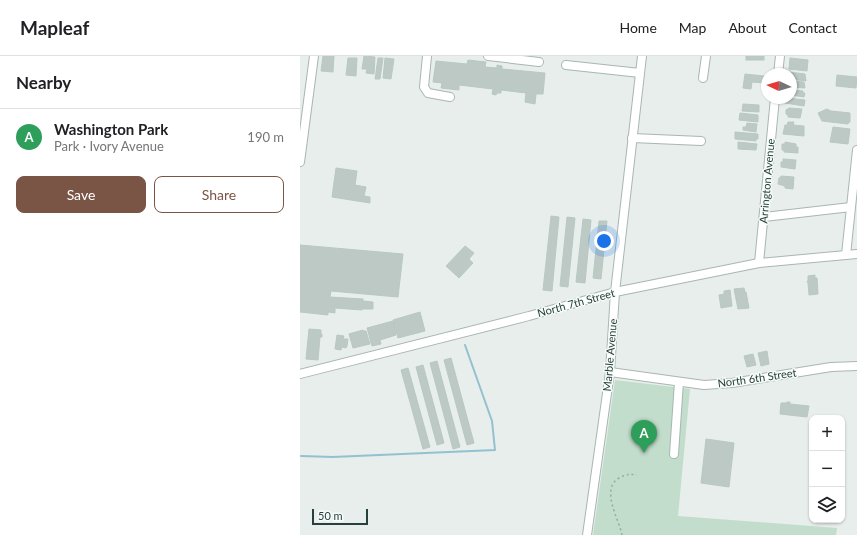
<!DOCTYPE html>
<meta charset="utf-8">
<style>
body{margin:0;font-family:Lato,sans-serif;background:#f2f2f2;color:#202124}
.controls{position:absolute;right:12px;bottom:12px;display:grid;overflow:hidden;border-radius:8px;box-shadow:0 1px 3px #0004}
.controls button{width:36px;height:36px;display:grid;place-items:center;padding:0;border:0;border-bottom:1px solid #e0e0e0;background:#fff;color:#202124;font:20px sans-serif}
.compass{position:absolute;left:461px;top:12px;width:36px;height:36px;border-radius:50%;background:#fff;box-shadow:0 1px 3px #0004;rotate:274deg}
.scale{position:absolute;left:12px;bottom:10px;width:56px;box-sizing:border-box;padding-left:4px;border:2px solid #26403b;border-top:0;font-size:11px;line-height:14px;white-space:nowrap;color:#26403b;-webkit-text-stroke:3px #f7fbf9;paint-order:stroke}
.you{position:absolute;left:304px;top:185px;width:14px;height:14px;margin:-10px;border:3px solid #fff;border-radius:50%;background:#1a73e8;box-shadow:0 0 0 6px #1a73e833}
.badge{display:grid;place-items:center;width:26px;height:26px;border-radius:50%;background:#7a5444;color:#fff;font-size:13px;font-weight:700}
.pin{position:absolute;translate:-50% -33px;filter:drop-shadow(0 1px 2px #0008)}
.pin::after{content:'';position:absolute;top:21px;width:14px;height:12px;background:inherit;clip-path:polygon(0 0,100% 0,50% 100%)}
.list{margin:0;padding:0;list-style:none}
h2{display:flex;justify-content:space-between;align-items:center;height:52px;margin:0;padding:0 16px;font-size:17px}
h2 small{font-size:13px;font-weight:400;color:#757577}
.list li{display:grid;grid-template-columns:26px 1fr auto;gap:12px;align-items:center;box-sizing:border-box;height:56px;padding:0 16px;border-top:1px solid #e0e0e0}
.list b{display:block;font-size:15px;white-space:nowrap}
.list p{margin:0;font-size:13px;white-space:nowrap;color:#757577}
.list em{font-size:13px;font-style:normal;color:#757577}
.actions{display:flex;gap:8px;padding:12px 16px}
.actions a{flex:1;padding:9px 0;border:1px solid #7a5444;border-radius:8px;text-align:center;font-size:14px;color:#7a5444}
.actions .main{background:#7a5444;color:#fff}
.icon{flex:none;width:22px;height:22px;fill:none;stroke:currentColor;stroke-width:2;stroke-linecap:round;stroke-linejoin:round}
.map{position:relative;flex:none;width:557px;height:479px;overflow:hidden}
header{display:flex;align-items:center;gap:24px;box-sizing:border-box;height:56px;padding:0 20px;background:#fff;border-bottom:1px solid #e0e0e0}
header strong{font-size:19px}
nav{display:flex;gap:22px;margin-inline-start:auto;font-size:14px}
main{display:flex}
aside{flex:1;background:#fff}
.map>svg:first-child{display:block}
</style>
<header>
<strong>Mapleaf</strong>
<nav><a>Home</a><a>Map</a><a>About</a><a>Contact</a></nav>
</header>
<main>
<aside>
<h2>Nearby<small></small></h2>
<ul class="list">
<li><span class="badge" style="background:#2e9e5b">A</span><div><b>Washington Park</b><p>Park · Ivory Avenue</p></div><em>190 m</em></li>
</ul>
<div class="actions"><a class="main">Save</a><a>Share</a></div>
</aside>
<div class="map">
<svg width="557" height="479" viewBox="0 0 557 479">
<rect width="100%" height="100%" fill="#e7eeeb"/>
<!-- green -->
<path fill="#c2ddcb" d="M315,324L390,333L378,460L537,472L536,479H293Z"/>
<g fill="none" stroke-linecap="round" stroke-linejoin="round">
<!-- stream -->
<path stroke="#94c1ce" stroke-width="2" d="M1,400L33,401L195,394L192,365L165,289"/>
</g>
<!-- building -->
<g fill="#bcc9c5" stroke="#b9c8c3">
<path d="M23,0H34L33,16L21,15Z"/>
<path d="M64,0L75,1L74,18L66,17L67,13H62Z"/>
<rect x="446" y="0" width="18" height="4"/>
<path d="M48,2H57L56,20L46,19Z"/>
<path d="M78,2H83L80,23H75Z"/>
<path d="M85,2L94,3L91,23L83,22Z"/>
<path d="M490,2L508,4L507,15L489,13Z"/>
<path d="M168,4L186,6L185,11L197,12V9L202,10V13L245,17L243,38H236L235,48L225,46L226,37L201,34V37H197L196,39L192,38L193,33L159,29V34L141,32L142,27L133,26L136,5L167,8Z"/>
<path d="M489,16L505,18L506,25L491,23V18H488Z"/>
<path d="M445,18L464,20V27L452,26L451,33L443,32Z"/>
<path d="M537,19L557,21L556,32L536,30Z"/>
<path d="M491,25L504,26L505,32L491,31Z"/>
<path d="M491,34L503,35V37H505L504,41L491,39Z"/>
<path d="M486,42L505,44L504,50L485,47Z"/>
<path d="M443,48L459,49V56L442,55Z"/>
<path d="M489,52L502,53L500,62L488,61V59L486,58V54Z"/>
<path d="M527,53L531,55L550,57V66H549L548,68L522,65L518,57Z"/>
<path d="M440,57L458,59V66L439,64Z"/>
<path d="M488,66H494L493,69L504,70V80L483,78L485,69H487Z"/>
<path d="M447,67L457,68L456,76L443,74V71H446Z"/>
<path d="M533,71L550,73L548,88L530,86Z"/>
<path d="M435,76L458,78V83H456V85L435,83Z"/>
<path d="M438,86L457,88L456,94L438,93Z"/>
<path d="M485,86L496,88V91H498V97L484,96V94H482V88H485Z"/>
<path d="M483,103L496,104L495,113L481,111V106H483Z"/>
<path d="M36,112L57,115L55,129L66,131L64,140L70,141V147L32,141Z"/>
<path d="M481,120L494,121L493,133L485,132V130L478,128L479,122L481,121Z"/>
<path d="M251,160L259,161L252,235L243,234Z"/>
<path d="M267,161L275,162L268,231L260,230Z"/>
<path d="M283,163L291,164L285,227L276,226Z"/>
<path d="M299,165H307L301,223L293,222Z"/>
<path d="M0,189L103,198L98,241L31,235L30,241L63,243V246V245L73,246V253H62V254L35,252V257L28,256V259L0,256Z"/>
<path d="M165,190L174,197L169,203L173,207L159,222L146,210Z"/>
<path d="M515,219V222H517L518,238L509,239L508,227L507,225H508V220Z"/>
<path d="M444,232L445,236H446L449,252L438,253L434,233Z"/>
<path d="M430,234L432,250L421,252L419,239L424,238V235Z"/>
<path d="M120,256L125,275L98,282L93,264Z"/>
<path d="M93,265L96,279L80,284L81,288L72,290L67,272Z"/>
<path d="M9,273L21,274V278H22V281H20L18,304L6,303Z"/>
<path d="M63,274V275H66L70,288L53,292L49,278Z"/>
<path d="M37,279L44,280L43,283H48L47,290L46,292L42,291L41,294L35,293Z"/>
<path d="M467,295L469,308L461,310L458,297Z"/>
<path d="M453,298L456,309L447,311L444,300Z"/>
<path d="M151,302L174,387L167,389L144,304Z"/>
<path d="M137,305L160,391L153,393L130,307Z"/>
<path d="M123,309L144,387L137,389L116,311Z"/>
<path d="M108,312L130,391L123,393L101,314Z"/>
<path d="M487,346H490V348L509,350L507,361L480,358L481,347H486Z"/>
<path d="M406,383L434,387L429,431L401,427Z"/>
</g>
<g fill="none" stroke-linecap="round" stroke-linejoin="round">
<defs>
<g id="minor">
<path d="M127,0L124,31L128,37L150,41"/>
<path d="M188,0L239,6"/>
<path d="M266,9L340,17"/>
<path d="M478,18L480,0"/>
<path d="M403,22L406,0"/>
<path d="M332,82L401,85"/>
<path d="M0,106L14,0"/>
<path d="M464,161L551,151"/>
<path d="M546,199L557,94"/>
<path d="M459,207L475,42"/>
<path d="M310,316L404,329L432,327L531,311L557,310"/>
<path d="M0,318L229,260L315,236L459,207L557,198"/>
<path d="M374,398L379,326"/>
<path d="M287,479L310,316L315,236L342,0"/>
</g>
</defs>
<!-- minor casing -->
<use href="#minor" stroke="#a9b6b3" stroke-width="10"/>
<!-- path -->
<path stroke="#8aafa6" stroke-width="1.5" stroke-dasharray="2 3" stroke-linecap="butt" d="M322,479C319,463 300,433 319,422C326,418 330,418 337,419"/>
<!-- minor -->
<use href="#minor" stroke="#fff" stroke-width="8"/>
</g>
<g text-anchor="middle" stroke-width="3" stroke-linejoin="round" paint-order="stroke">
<!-- street labels -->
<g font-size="11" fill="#26403b" stroke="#f7fbf9">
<text transform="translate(467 125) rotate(-85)" y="4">Arrington Avenue</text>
<text transform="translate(276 247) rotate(-15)" y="4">North 7th Street</text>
<text transform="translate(310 299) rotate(-85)" y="4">Marble Avenue</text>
<text transform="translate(457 322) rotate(-8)" y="4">North 6th Street</text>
</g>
</g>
</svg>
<div class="controls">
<button>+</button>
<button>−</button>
<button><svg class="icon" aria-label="layers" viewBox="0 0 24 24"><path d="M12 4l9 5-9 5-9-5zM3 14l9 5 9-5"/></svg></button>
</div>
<svg class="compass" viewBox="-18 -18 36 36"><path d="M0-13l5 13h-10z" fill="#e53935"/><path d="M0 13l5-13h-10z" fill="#757577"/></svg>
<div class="scale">50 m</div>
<div class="you"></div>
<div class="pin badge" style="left:344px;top:397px;background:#2e9e5b">A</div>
</div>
</main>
